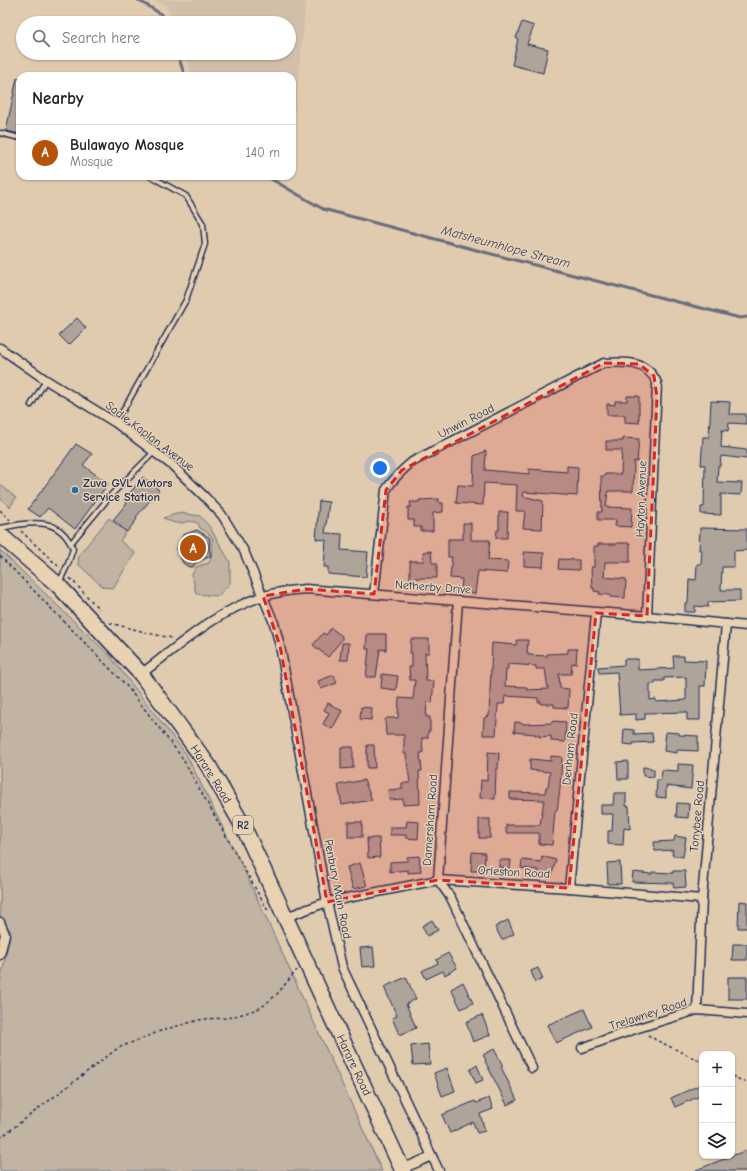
<!DOCTYPE html>
<meta charset="utf-8">
<style>
body{margin:0;font-family:"Comic Neue",sans-serif;background:#f6f6f6;color:#222}
.controls{position:absolute;right:12px;bottom:12px;display:grid;overflow:hidden;border-radius:8px;box-shadow:0 1px 3px #0004}
.controls button{width:36px;height:36px;display:grid;place-items:center;padding:0;border:0;border-bottom:1px solid #e0e0e0;background:#fff;color:#222;font:20px sans-serif}
.you{position:absolute;left:380px;top:468px;width:14px;height:14px;margin:-10px;border:3px solid #fff;border-radius:50%;background:#1a73e8;box-shadow:0 0 0 6px #1a73e833}
.badge{display:grid;place-items:center;width:26px;height:26px;border-radius:50%;background:#b45309;color:#fff;font-size:13px;font-weight:700}
.pin{position:absolute;translate:-50% -50%;border:2px solid #fff;box-shadow:0 1px 4px #0006}
.list{margin:0;padding:0;list-style:none}
h2{display:flex;justify-content:space-between;align-items:center;height:52px;margin:0;padding:0 16px;font-size:17px}
h2 small{font-size:13px;font-weight:400;color:#767676}
.list li{display:grid;grid-template-columns:26px 1fr auto;gap:12px;align-items:center;box-sizing:border-box;height:56px;padding:0 16px;border-top:1px solid #e0e0e0}
.list b{display:block;font-size:15px;white-space:nowrap}
.list p{margin:0;font-size:13px;white-space:nowrap;color:#767676}
.list em{font-size:13px;font-style:normal;color:#767676}
.icon{flex:none;width:22px;height:22px;fill:none;stroke:currentColor;stroke-width:2;stroke-linecap:round;stroke-linejoin:round}
.map{position:relative;flex:none;width:747px;height:1171px;overflow:hidden}
.search{position:absolute;background:#fff;box-shadow:0 1px 3px #0004;left:16px;top:16px;width:280px;height:44px;display:flex;align-items:center;gap:10px;box-sizing:border-box;padding:0 14px;border-radius:22px;color:#767676;font-size:15px}
.panel{position:absolute;background:#fff;box-shadow:0 1px 3px #0004;left:16px;top:72px;width:280px;height:108px;border-radius:12px}
.map>svg:first-child{display:block}
</style>
<div class="map">
<svg width="747" height="1171" viewBox="0 0 747 1171">
<rect width="100%" height="100%" fill="#e0cbaf"/>
<filter id="ink" filterUnits="userSpaceOnUse"><feTurbulence type="fractalNoise" baseFrequency=".025" numOctaves="2"/><feDisplacementMap in="SourceGraphic" scale="8" xChannelSelector="R" yChannelSelector="G"/><feConvolveMatrix kernelMatrix="1 2 1 2 8 2 1 2 1" color-interpolation-filters="sRGB"/></filter>
<g filter="url(#ink)">
<!-- built -->
<path fill="#d1bfa9" d="M155,0H306L292,143V76H193L184,53H289V23H173L167,6Z"/>
<!-- green -->
<g fill="#c2b4a3" stroke="#6e7280">
<path d="M0,484L16,498L10,507L0,498Z"/>
<path d="M180,513L200,516L209,526L230,562V583L218,596L196,594L192,574L196,567L209,563L212,556L211,546L213,538L205,531L200,528L198,523C185,519 189,523 179,523C174,524 168,520 163,518Z"/>
<path d="M109,518L126,532L120,541L135,553L113,588L103,587L78,564L79,555Z"/>
<path d="M0,550L110,656L186,754L245,872L382,1171H0V982L11,932L0,916Z"/>
</g>
<g fill="none" stroke-linecap="round" stroke-linejoin="round">
<!-- stream -->
<g stroke="#686c7e" stroke-width="3">
<path d="M138,0L161,14L165,23"/>
<path d="M177,53L185,76"/>
<path d="M266,176L323,209L484,252L740,318L747,317"/>
</g>
</g>
<!-- building -->
<g fill="#afa49a" stroke="#1b2f5e" fill-rule="evenodd">
<path d="M522,22L534,26L527,44L548,49L543,73L512,65L518,39L516,38Z"/>
<path d="M17,78H20V134L6,131Z"/>
<path d="M77,318L86,328L69,345L59,335Z"/>
<path d="M627,396H639V423L625,422V415H607V404L615,405V401H627Z"/>
<path d="M711,401L730,402L729,414H746V424L729,423L728,431L722,430L721,447L747,450V459L721,456L720,466H718L717,482L742,483L741,495L721,494V515L701,514V507H704L705,465H701L703,437H709Z"/>
<path d="M623,438L639,439L637,462L634,461L633,491H608L606,507L632,508L631,527L615,526L616,520H598V512H602L601,476H605V474H621L622,450H606V441H623Z"/>
<path d="M76,444L92,454L83,465L108,484L75,529L48,508L40,517L28,509Z"/>
<path d="M486,451L485,470L529,474V469L567,472V466L578,467L577,496L524,492L523,496L543,501L542,529L523,528L525,511H516L517,485L484,483L483,505L456,503L458,485L473,486L474,456Z"/>
<path d="M143,477L159,490L136,517L137,519L127,532L113,520L127,503L124,500Z"/>
<path d="M439,499V503H443V512L433,513V531H421V527H414V520H408V507H411L410,502H419V500Z"/>
<path d="M319,501L329,502L325,533L342,534L341,550L368,552L366,577L328,574V567H324L326,540L316,539Z"/>
<path d="M499,512H508L507,538H496L497,530H499Z"/>
<path d="M463,523H471V540H490L488,560L508,561L507,573L478,571L475,594L461,592L462,579L450,578L452,557H448V539H463Z"/>
<path d="M700,528L747,529V550L734,551V567H722L721,590H740V601L708,602V607L695,606V612H685V603H688L689,579L696,580L697,564H701L702,550H699Z"/>
<path d="M197,530L210,538L209,548L211,556L196,562L193,567H189L183,563L177,549L183,535Z"/>
<path d="M617,543H630V562H605L604,577L626,579L625,598L610,597V595L599,594L600,592L594,591V588H592L591,567H594V546H598V544H617Z"/>
<path d="M431,551L432,563H437V578H410V561H424L423,552Z"/>
<path d="M524,552L544,553L543,567L524,566Z"/>
<path d="M559,559L579,560V570L558,569Z"/>
<path d="M331,628L342,636V639L328,657L313,645L323,633L326,635Z"/>
<path d="M367,634H386V650L380,649L376,677H366L369,649H366Z"/>
<path d="M411,639H429V653H425L426,681H434L432,703L427,702L426,717H430V731H428V738H422L423,753H420L422,771H419L420,804L403,805V799L389,800L388,790L402,789V783H410L406,754H404V735H386L385,720L387,718H398L399,698L413,699L415,680H410L409,667H412V653H410Z"/>
<path d="M517,640H528L527,654H529V655L547,656V654L568,653V649H577L576,664L572,663L571,674H559L560,688L569,689L568,708L554,707V704H541V701L538,702V698L505,696L504,704H498L496,735H483L484,718L489,716L492,643L516,645ZM508,664L536,666V669H545L548,689L527,690V687L505,686L506,669H508Z"/>
<path d="M342,643H349L348,660H340Z"/>
<path d="M673,656H684V660L706,661L705,686H700V720H687V712L645,713V719L636,720V714L620,715L617,672L599,673L598,667L624,665V659H638V670L674,668ZM686,677V700L656,702V699L650,700V684H655V681H664V678Z"/>
<path d="M382,674L398,676L396,690L381,688Z"/>
<path d="M334,675L337,683L321,689L318,681Z"/>
<path d="M328,703L342,711L332,729L323,724L329,713L324,710Z"/>
<path d="M361,707L372,708L371,720L360,719Z"/>
<path d="M552,721L566,722L565,742L551,741V736L539,737V735H535V734L514,732L515,722L523,723V724L552,723Z"/>
<path d="M624,729L634,730V734L652,733L653,742L633,743V745L623,744Z"/>
<path d="M666,732L679,733V735L698,736V751L677,750V753L664,751Z"/>
<path d="M367,745H374L375,768H367Z"/>
<path d="M341,747H353V768L341,769Z"/>
<path d="M488,752L499,753L498,769H496L495,799L480,798L481,780L487,781Z"/>
<path d="M551,756L562,757L560,788L557,811H555L552,845L539,844V833H506V825H540L544,800L510,799V792L545,793L546,787H548L550,772L530,770V759L551,761Z"/>
<path d="M628,761V779H618L617,762Z"/>
<path d="M678,764L693,765L691,789L666,786V798L656,797L657,780H661L662,770L678,771Z"/>
<path d="M643,767L651,768V769H654V777L643,776Z"/>
<path d="M364,780L372,800L342,805L338,785Z"/>
<path d="M614,793H626V806H629L630,829L624,828L623,845L608,844V831H612L613,814H601V805H613Z"/>
<path d="M677,803L689,804L688,818L676,817Z"/>
<rect x="479" y="819" width="11" height="19"/>
<path d="M407,821L419,822L418,839L406,838V835H390V827H406Z"/>
<rect x="348" y="822" width="14" height="15"/>
<path d="M675,836L686,838L683,857L672,855L673,850L655,851L654,842L674,841Z"/>
<path d="M367,838H379L380,857L368,858Z"/>
<path d="M472,852L485,853L484,871H471Z"/>
<path d="M419,856L421,872L408,873V870L390,872V862L407,861V857Z"/>
<path d="M542,856L556,860L551,878L537,874L539,870L521,868L522,860L541,862Z"/>
<path d="M499,860H511L510,868L499,867Z"/>
<path d="M620,862L621,884H608L607,863Z"/>
<path d="M360,863L367,886L353,889L347,867Z"/>
<path d="M673,871H685L686,887L674,888L673,883L632,882L633,872L652,874V872L673,873Z"/>
<path d="M739,901L747,902V928H738Z"/>
<path d="M432,920L438,930L427,936L422,926Z"/>
<path d="M508,920L514,934L502,940L495,927Z"/>
<path d="M733,944H747V960H732Z"/>
<path d="M373,947L375,966L362,967L360,948Z"/>
<path d="M448,953L457,968L445,975L443,971L426,979L422,971L438,963L436,960Z"/>
<path d="M538,968L543,979L535,982L531,971Z"/>
<path d="M406,977L416,999L406,1004L416,1028L402,1034H399L392,1018L397,1016L384,987Z"/>
<rect x="728" y="977" width="19" height="22"/>
<path d="M463,982L473,1003L461,1009L451,989Z"/>
<path d="M584,1009L592,1027L556,1043L547,1025Z"/>
<path d="M482,1015L490,1035L473,1042L466,1022Z"/>
<path d="M428,1044L430,1064L413,1065L411,1046Z"/>
<path d="M494,1049L503,1066L501,1067L517,1100L507,1105L485,1061L486,1060L483,1055Z"/>
<path d="M477,1065L483,1080L476,1083L470,1070Z"/>
<path d="M447,1068L455,1091L442,1096L434,1073Z"/>
<path d="M702,1084V1095L675,1107L671,1098Z"/>
<path d="M489,1098L493,1109L480,1114L485,1131L477,1133L473,1122L450,1133L442,1115L475,1101L476,1103Z"/>
<path d="M747,1150V1171H696V1170Z"/>
</g>
<g fill="none" stroke-linecap="round" stroke-linejoin="round">
<defs>
<g id="lane">
<path d="M0,133L20,138"/>
<path d="M31,405L46,380"/>
<path d="M116,423L186,300L205,244L203,224L186,196L150,176"/>
<path d="M0,528C29,523 59,514 73,549L68,564L59,583"/>
<path d="M71,543L111,495L154,452"/>
</g>
<g id="street">
<path d="M0,348L46,380L116,423L173,466L205,497L222,515L244,551L274,623L280,646L327,902L342,967L439,1171"/>
<path d="M374,594L386,490C393,479 401,471 412,462L604,363C625,362 647,360 657,383L647,616"/>
<path d="M458,601L438,880L451,898L532,1068"/>
<path d="M141,674C180,645 217,610 264,596C277,592 292,590 306,589L647,616L747,626"/>
<path d="M569,888L596,613"/>
<path d="M286,917L327,902L438,880L569,888L702,899"/>
<path d="M0,922L5,934L0,955"/>
<path d="M697,1010L702,899L726,624"/>
<path d="M582,1048L638,1028L697,1010L747,1014"/>
<path d="M402,1169L432,1156"/>
</g>
<path id="highway" d="M0,535L58,585L141,674L208,765L243,826L403,1171"/>
</defs>
<!-- lane casing -->
<use href="#lane" stroke="#1b2f5e" stroke-width="7"/>
<!-- street casing -->
<use href="#street" stroke="#1b2f5e" stroke-width="11"/>
<!-- highway casing -->
<use href="#highway" stroke="#1b2f5e" stroke-width="18"/>
<!-- path -->
<g stroke="#1b2f5e" stroke-width="1.5" stroke-dasharray="3 3" stroke-linecap="butt">
<path d="M0,510L10,520"/>
<path d="M21,531L59,567"/>
<path d="M0,556L125,684L181,756L268,911"/>
<path d="M70,578L99,609"/>
<path d="M110,623L156,635L173,638"/>
<path d="M648,1035L656,1040L702,1062"/>
<path d="M732,1076L747,1083"/>
<path d="M0,1138L118,1048L163,1030L203,1019L228,1018L249,1012L262,1007L277,994L297,970"/>
</g>
<!-- lane -->
<use href="#lane" stroke="#e8d2b2" stroke-width="4"/>
<!-- street -->
<use href="#street" stroke="#e8d2b2" stroke-width="8"/>
<!-- highway -->
<use href="#highway" stroke="#e8d2b2" stroke-width="15"/>
</g>
</g>
<!-- marked area -->
<path fill="#d62828" fill-opacity="0.2" stroke="#d62828" stroke-width="3" stroke-dasharray="8 5" stroke-linejoin="round" d="M604,363L639,364L654,376L657,397L647,616L596,613L569,888L438,880L327,902L280,646L263,596L306,589L374,594L386,490L402,470Z"/>
<!-- markers -->
<circle fill="#1f6fb2" stroke="#e8d2b2" stroke-width="1.5" cx="75" cy="490" r="4"/>
<g text-anchor="middle" stroke-width="3" stroke-linejoin="round" paint-order="stroke">
<!-- shield labels -->
<rect fill="#e8d2b2" stroke="#586077" stroke-width="1" x="233" y="816" width="20" height="18" rx="3"/>
<g font-size="11" font-weight="bold" fill="#1b2f5e">
<text x="243" y="829">R2</text>
</g>
<!-- street labels -->
<g font-size="12" fill="#1b2f5e" stroke="#e8d2b2">
<text transform="translate(466 421) rotate(-27)" y="4">Unwin Road</text>
<text transform="translate(150 436) rotate(37)" y="4">Sadie Kaplan Avenue</text>
<text transform="translate(641 499) rotate(-88)" y="4">Hayton Avenue</text>
<text transform="translate(433 587) rotate(4)" y="4">Netherby Drive</text>
<text transform="translate(570 749) rotate(-84)" y="4">Denham Road</text>
<text transform="translate(211 774) rotate(58)" y="4">Harare Road</text>
<text transform="translate(697 816) rotate(-85)" y="4">Tonybee Road</text>
<text transform="translate(430 820) rotate(-86)" y="4">Damersham Road</text>
<text transform="translate(514 872) rotate(3)" y="4">Orleston Road</text>
<text transform="translate(338 889) rotate(79)" y="4">Penbury Main Road</text>
<text transform="translate(648 1014) rotate(-18)" y="4">Trelawney Road</text>
<text transform="translate(354 1065) rotate(65)" y="4">Harare Road</text>
</g>
<!-- poi labels -->
<g font-size="12" font-weight="bold" fill="#1b2f5e" stroke="#e8d2b2" text-anchor="start">
<text x="83" y="487">Zuva GVL Motors<tspan x="83" dy="14">Service Station</tspan></text>
</g>
<!-- water labels -->
<g font-size="13" font-style="italic" fill="#354369" stroke="#e8d2b2">
<text transform="translate(506 246) rotate(15)" y="5">Matsheumhlope Stream</text>
</g>
</g>
</svg>
<div class="controls">
<button>+</button>
<button>−</button>
<button><svg class="icon" aria-label="layers" viewBox="0 0 24 24"><path d="M12 4l9 5-9 5-9-5zM3 14l9 5 9-5"/></svg></button>
</div>
<div class="you"></div>
<div class="pin badge" style="left:193px;top:548px">A</div>
<div class="search"><svg class="icon" aria-label="search" viewBox="0 0 24 24"><circle cx="10" cy="10" r="6"/><path d="M15 15l6 6"/></svg>Search here</div>
<section class="panel">
<h2>Nearby<small></small></h2>
<ul class="list">
<li><span class="badge">A</span><div><b>Bulawayo Mosque</b><p>Mosque</p></div><em>140 m</em></li>
</ul>
</section>
</div>
